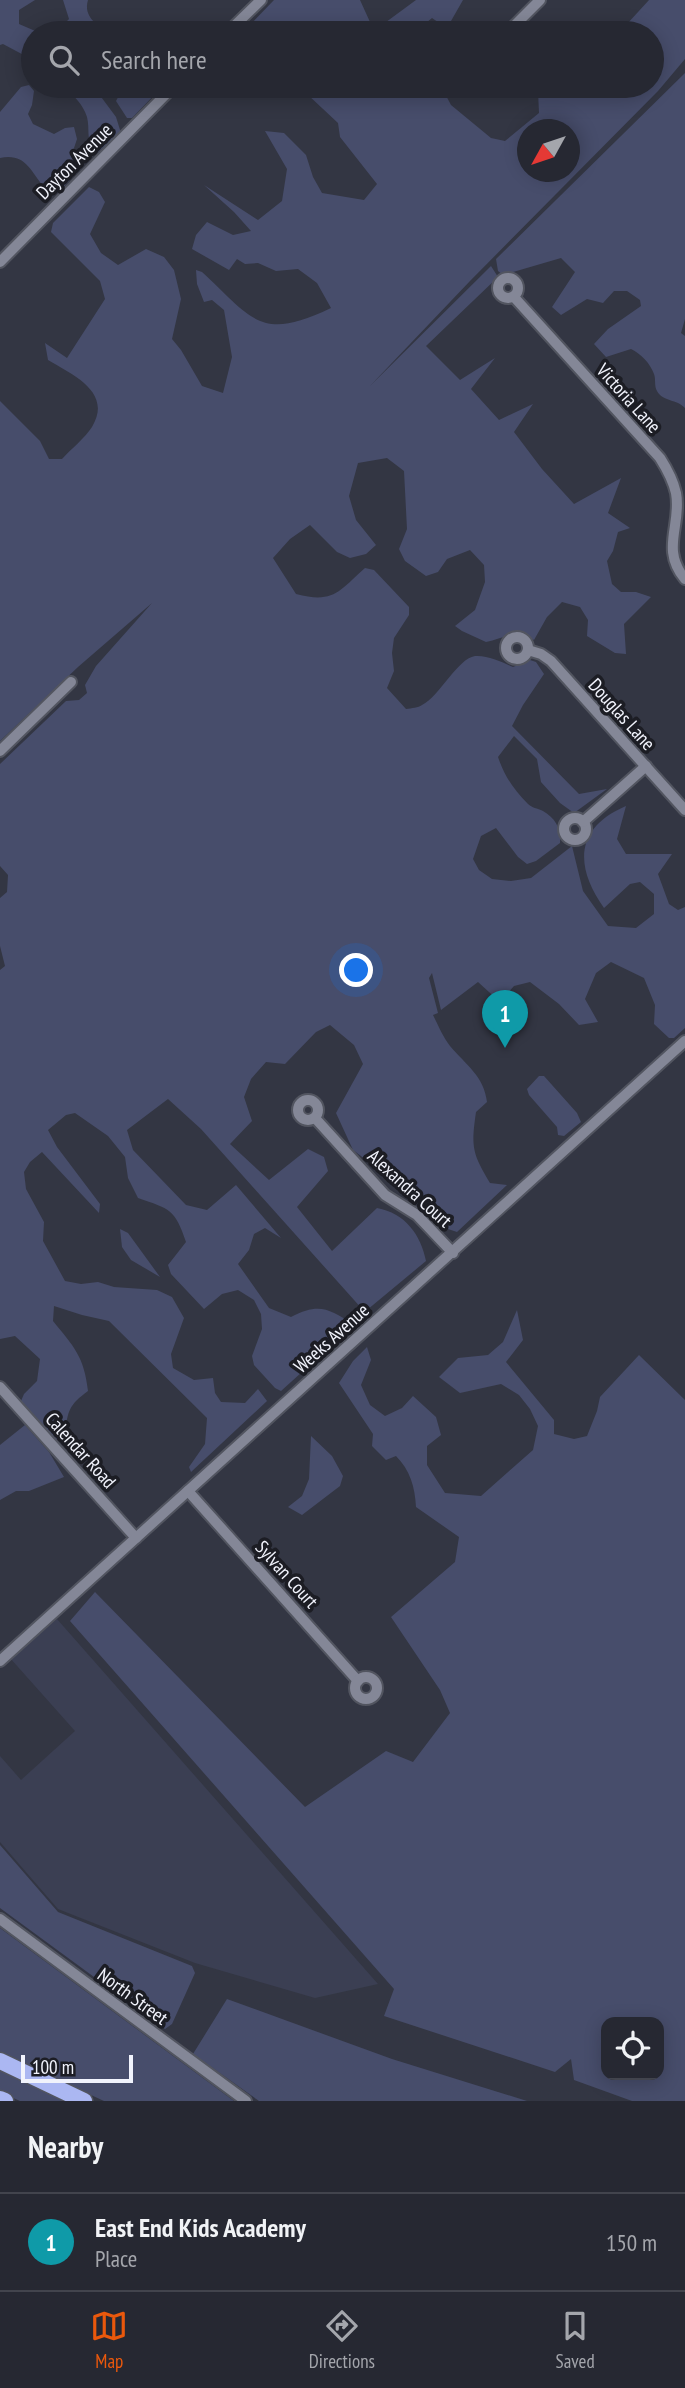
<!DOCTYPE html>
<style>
body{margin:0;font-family:"PT Sans Narrow",sans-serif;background:#32343e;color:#f1f3f6}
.controls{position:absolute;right:21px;bottom:21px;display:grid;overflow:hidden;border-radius:14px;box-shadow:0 4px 18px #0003}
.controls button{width:63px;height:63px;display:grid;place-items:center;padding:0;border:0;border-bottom:2px solid #42444d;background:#262832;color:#f1f3f6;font:35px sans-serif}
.compass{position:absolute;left:517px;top:119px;width:63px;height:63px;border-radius:50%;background:#262832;box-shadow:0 4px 18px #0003;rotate:230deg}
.scale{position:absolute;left:21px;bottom:18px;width:112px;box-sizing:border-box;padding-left:7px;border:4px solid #f1f3fc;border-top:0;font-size:19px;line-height:24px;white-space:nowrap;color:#f1f3fc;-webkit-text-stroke:5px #1c1d24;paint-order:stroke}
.you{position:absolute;left:357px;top:971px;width:24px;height:24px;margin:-18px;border:5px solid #fff;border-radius:50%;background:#1a73e8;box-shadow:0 0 0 10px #1a73e833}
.badge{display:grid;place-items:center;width:46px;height:46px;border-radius:50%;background:#ea580c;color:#fff;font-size:23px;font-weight:700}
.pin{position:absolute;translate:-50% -58px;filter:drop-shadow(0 2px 4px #0008)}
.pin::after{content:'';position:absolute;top:37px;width:24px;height:21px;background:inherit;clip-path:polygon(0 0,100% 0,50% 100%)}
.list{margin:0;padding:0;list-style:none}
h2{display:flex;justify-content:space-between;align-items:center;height:91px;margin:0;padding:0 28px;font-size:30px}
h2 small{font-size:23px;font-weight:400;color:#a4a6ac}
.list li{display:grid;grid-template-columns:46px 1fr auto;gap:21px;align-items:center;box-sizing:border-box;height:98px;padding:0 28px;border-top:2px solid #42444d}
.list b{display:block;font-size:26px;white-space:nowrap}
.list p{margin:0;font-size:23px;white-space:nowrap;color:#a4a6ac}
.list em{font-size:23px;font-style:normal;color:#a4a6ac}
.icon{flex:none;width:38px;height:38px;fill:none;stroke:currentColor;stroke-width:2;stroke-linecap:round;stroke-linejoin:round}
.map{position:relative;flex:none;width:685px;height:2101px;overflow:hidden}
.search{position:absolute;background:#262832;box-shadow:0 4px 18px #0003;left:21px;right:21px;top:21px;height:77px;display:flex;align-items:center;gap:18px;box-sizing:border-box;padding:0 24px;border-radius:38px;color:#a4a6ac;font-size:26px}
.sheet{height:189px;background:#262832}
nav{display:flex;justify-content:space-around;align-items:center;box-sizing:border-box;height:98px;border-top:2px solid #42444d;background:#262832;font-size:19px;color:#a4a6ac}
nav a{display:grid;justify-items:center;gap:4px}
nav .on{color:#ea580c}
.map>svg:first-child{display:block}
</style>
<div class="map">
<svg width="685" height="2101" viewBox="0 0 685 2101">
<rect width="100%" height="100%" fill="#333643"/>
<!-- built -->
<path fill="#3b3f53" d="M57,1619L378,1984L315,1998L195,1963L58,1909L0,1842V1756L21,1780L75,1731L10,1658Z"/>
<!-- green -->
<g fill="#474d6b" fill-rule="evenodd">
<path d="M0,0H35L19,10V24L40,33H33V60L3,44L0,45Z"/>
<path d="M63,0H88C83,17 97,25 110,33H58L57,31L69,19Z"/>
<path d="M274,0H360L370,22L382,25L416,0H463L451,21L460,33H454L432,18L414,33H248L250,25Z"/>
<path d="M649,0H685V59L658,91L470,281L370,386L491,266L498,277L426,346L460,380L495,358L471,389L499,420L533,404L514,432L542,469L574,504L621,478L608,513L630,528L618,532L613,551L607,561L612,584L621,592H636L651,597L624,624L626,654L615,653L587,636L588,620L580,607L562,602L547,617L534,640C517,629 504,638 486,642L462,631L455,626L475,610L485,582L484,565L470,550L447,559L438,572L426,576L405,561L399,549L407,529L404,471L387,458L358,463L349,496L356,520L376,545L366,554L350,558L337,552L310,525L290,539L273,558L296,594C334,604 339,591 365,568L374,570L409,607V615L394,638L392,653L394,671L387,688L406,709C412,708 418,708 422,705C440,696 457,659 475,656C488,655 502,662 513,667L530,660L536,662L544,674L523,705L512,726L579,794L607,789L574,813L560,803L541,782L537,759L514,736L498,757C504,775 513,789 528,804C532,808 537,808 543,811C556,819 561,828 560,843L536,861L527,864L518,857L496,828L481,836L473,859L479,870L492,879L511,881L531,878L572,846L583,891L608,926L636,928L654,914V894L640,882L630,884L604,908C575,867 574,828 626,806L617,839L626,854H672L658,874L669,904L678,910L685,907V1028L674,1038H669L654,1024L655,1005L644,978L611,962L596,973L585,999L598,1022L579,1025L559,1004L530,982L514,986L500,1002L478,982L441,1010L432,973L429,978L438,1013L433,1015C438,1025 443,1037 450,1046C466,1065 484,1076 487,1102L476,1112C471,1147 472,1153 490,1183L507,1185L457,1232L448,1229L426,1212L386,1175L353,1150L336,1113L363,1064L354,1045L330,1025L316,1032L285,1064L266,1062L251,1079L244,1097L252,1121L230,1144L269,1180L308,1149L324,1157L328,1171L297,1207L332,1251L377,1208C405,1213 421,1235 426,1261L367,1310H363L201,1129L168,1099L127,1130L133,1150L186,1205L207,1210L236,1185L281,1238L265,1228L254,1234L249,1250L238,1264L269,1308L291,1317C319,1303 328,1308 354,1325L281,1391L275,1388L254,1365L252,1356L262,1329L261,1314L254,1300L238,1290L222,1294L204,1309L171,1274L168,1265L186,1242C175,1209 170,1209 138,1198L128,1178L125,1157L108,1136L75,1113L66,1115L48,1130L57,1147L100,1204L99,1213L42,1152L30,1162L24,1172L26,1189L44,1222L43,1241L65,1281L81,1284L98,1282L114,1287L157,1290L172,1297L184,1318L171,1354L173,1368L194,1380L213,1378L215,1393L221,1402L245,1403L258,1389L267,1401L191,1472L189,1467L205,1444L207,1418L109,1321L82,1315L54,1306L53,1321C74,1347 84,1356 88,1391C69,1405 68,1410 65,1433L56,1440L21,1401L24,1394L37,1381L40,1359L15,1336L0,1339V970L5,966L0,946V898L7,892L8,875L0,866V764L66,701L79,700L87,693L85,685L96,666L152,603L78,667L0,741V401L40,441L49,459H62C71,449 85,438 92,427C113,392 73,375 48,360L45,343L67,358L105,299L100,281L51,232L53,223L89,187L99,192L105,202L90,234L101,253L118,265L146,249L164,257L174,270L181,299L172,339L181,350L202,386L223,393L232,357L224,310L212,300L204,302L197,284L196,270L202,272C253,319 260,342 331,308L317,283L298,269L276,271L258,263L245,264L237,259L229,270L192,249L196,235L207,222L233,235L251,231L234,212L204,185L258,220L282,201L287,169L265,131L284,133L306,155L313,177L322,193L364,200L377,184L340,137L338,123L307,94L306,86H441L451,105L491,138L505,141L539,113L538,91L550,86H652V33H614L627,24ZM528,130H570V172H528Z"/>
<path d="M685,73V319L681,333L685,336V408C677,399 663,402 657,391C654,386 656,379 654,374C650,363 641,354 631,349L606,357L594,344L608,329L641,306L640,300L627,291H614L603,303L587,299L561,315L552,307L575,272L561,258L503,275L498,271L496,259Z"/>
<path d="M29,85L34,91L32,105L28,114L33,124L54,134L65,128L74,127L77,139L73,151L81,167L61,190L43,186C30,170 25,153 0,158V112L21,87Z"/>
<path d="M63,86H93L116,117L121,133L98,152L93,150C86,137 90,130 87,117C83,104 73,95 63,86Z"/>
<path d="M124,86H163L132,118H127L116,101Z"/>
<path d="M539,1076H544L577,1113L581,1122L564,1136L558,1135L557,1127L529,1095L527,1089Z"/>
<path d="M120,1229L128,1233L160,1277L131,1260L122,1247Z"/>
<path d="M517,1310L523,1340L506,1362L554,1420V1434L574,1439L587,1436L597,1411L600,1397L639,1355L685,1400V2101H632L574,2080L571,2059L555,2072L384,2016L394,1989L70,1621L95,1592L305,1807L386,1751L413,1762L450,1713L440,1690L391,1617L455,1562L459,1537L416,1507C415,1487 410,1470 396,1456L386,1460L372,1446L373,1434L339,1383L353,1361L367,1347L371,1360L361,1385L370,1405L385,1416L402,1408L413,1396L436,1417L441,1435L427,1446V1465L445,1493L481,1496L533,1450L538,1426L530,1409L519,1395L501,1384L460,1393L439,1377L458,1358L488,1355L503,1342ZM606,2022H659V2075H606Z"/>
<path d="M25,1425L49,1452L64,1477L29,1491H16L0,1500V1445Z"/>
<path d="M311,1436L332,1456L343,1476L340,1486L302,1515L288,1507L302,1496L309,1479Z"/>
<path d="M0,1845L58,1912L192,1966L195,1973L172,2024L165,2029L0,1908Z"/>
<path d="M0,1928L234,2101H104L0,2053Z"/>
<path d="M227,1999L392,2059L527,2101H259L193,2054Z"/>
<path d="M0,2069L67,2101H20L0,2092Z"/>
</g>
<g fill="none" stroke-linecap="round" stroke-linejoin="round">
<defs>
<g id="minor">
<path d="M227,33L261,0"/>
<path d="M507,33L540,0"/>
<path d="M450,90L454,86"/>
<path d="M0,262L174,86"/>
<circle cx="508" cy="288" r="10"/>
<path d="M514,297L660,458C667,469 673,480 676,493C682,525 660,549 685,579"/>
<circle cx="517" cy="648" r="11"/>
<path d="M528,650L541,654L551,661L685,810"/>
<path d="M0,751L71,682"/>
<circle cx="575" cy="829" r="11"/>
<path d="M583,822L646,766"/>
<circle cx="308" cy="1110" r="10"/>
<path d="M315,1118L385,1195L417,1215L453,1253"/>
<path d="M0,1387L136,1538"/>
<path d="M188,1491L358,1681"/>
<path d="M0,1661L685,1041"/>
<circle cx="366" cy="1688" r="11"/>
<path d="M0,1919L246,2101"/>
</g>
<g id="highway">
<path d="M0,2061L84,2101"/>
<path d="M0,2099L5,2101"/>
</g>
</defs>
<!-- minor casing -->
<use href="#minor" stroke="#525560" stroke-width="14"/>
<!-- highway casing -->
<use href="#highway" stroke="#525560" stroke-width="19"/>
<!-- minor -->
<use href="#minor" stroke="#848797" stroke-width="10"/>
<!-- highway -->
<use href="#highway" stroke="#abb7f2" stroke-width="16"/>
</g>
<g text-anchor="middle" stroke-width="7" stroke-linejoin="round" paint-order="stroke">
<!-- street labels -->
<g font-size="19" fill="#f1f3fc" stroke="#1c1d24">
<text transform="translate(74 161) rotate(-45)" y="7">Dayton Avenue</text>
<text transform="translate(629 398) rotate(48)" y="7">Victoria Lane</text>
<text transform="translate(622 714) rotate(48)" y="7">Douglas Lane</text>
<text transform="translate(410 1188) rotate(42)" y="7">Alexandra Court</text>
<text transform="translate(331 1338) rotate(-42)" y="7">Weeks Avenue</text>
<text transform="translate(81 1450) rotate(48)" y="7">Calendar Road</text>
<text transform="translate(287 1574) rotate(48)" y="7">Sylvan Court</text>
<text transform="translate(133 1996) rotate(36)" y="7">North Street</text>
</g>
</g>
</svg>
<div class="controls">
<button><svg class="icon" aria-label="locate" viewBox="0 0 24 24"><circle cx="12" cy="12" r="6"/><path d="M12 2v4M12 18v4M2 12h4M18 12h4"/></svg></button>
</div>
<svg class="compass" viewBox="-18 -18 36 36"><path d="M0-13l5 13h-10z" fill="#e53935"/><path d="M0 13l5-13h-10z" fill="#a4a6ac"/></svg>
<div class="scale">100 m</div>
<div class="you"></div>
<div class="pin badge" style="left:505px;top:1048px;background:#0f9aa8">1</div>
<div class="search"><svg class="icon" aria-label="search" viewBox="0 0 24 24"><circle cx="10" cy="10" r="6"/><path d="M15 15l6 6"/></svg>Search here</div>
</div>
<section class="sheet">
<h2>Nearby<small></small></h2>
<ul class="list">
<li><span class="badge" style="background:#0f9aa8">1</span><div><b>East End Kids Academy</b><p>Place</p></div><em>150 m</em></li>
</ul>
</section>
<nav>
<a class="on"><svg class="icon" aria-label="map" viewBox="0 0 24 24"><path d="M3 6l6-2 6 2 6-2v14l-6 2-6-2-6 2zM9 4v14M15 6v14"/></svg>Map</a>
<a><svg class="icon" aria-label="directions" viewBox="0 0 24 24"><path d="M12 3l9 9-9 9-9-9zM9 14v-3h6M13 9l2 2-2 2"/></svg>Directions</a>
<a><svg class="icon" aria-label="saved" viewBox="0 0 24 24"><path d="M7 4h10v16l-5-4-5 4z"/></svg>Saved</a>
</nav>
